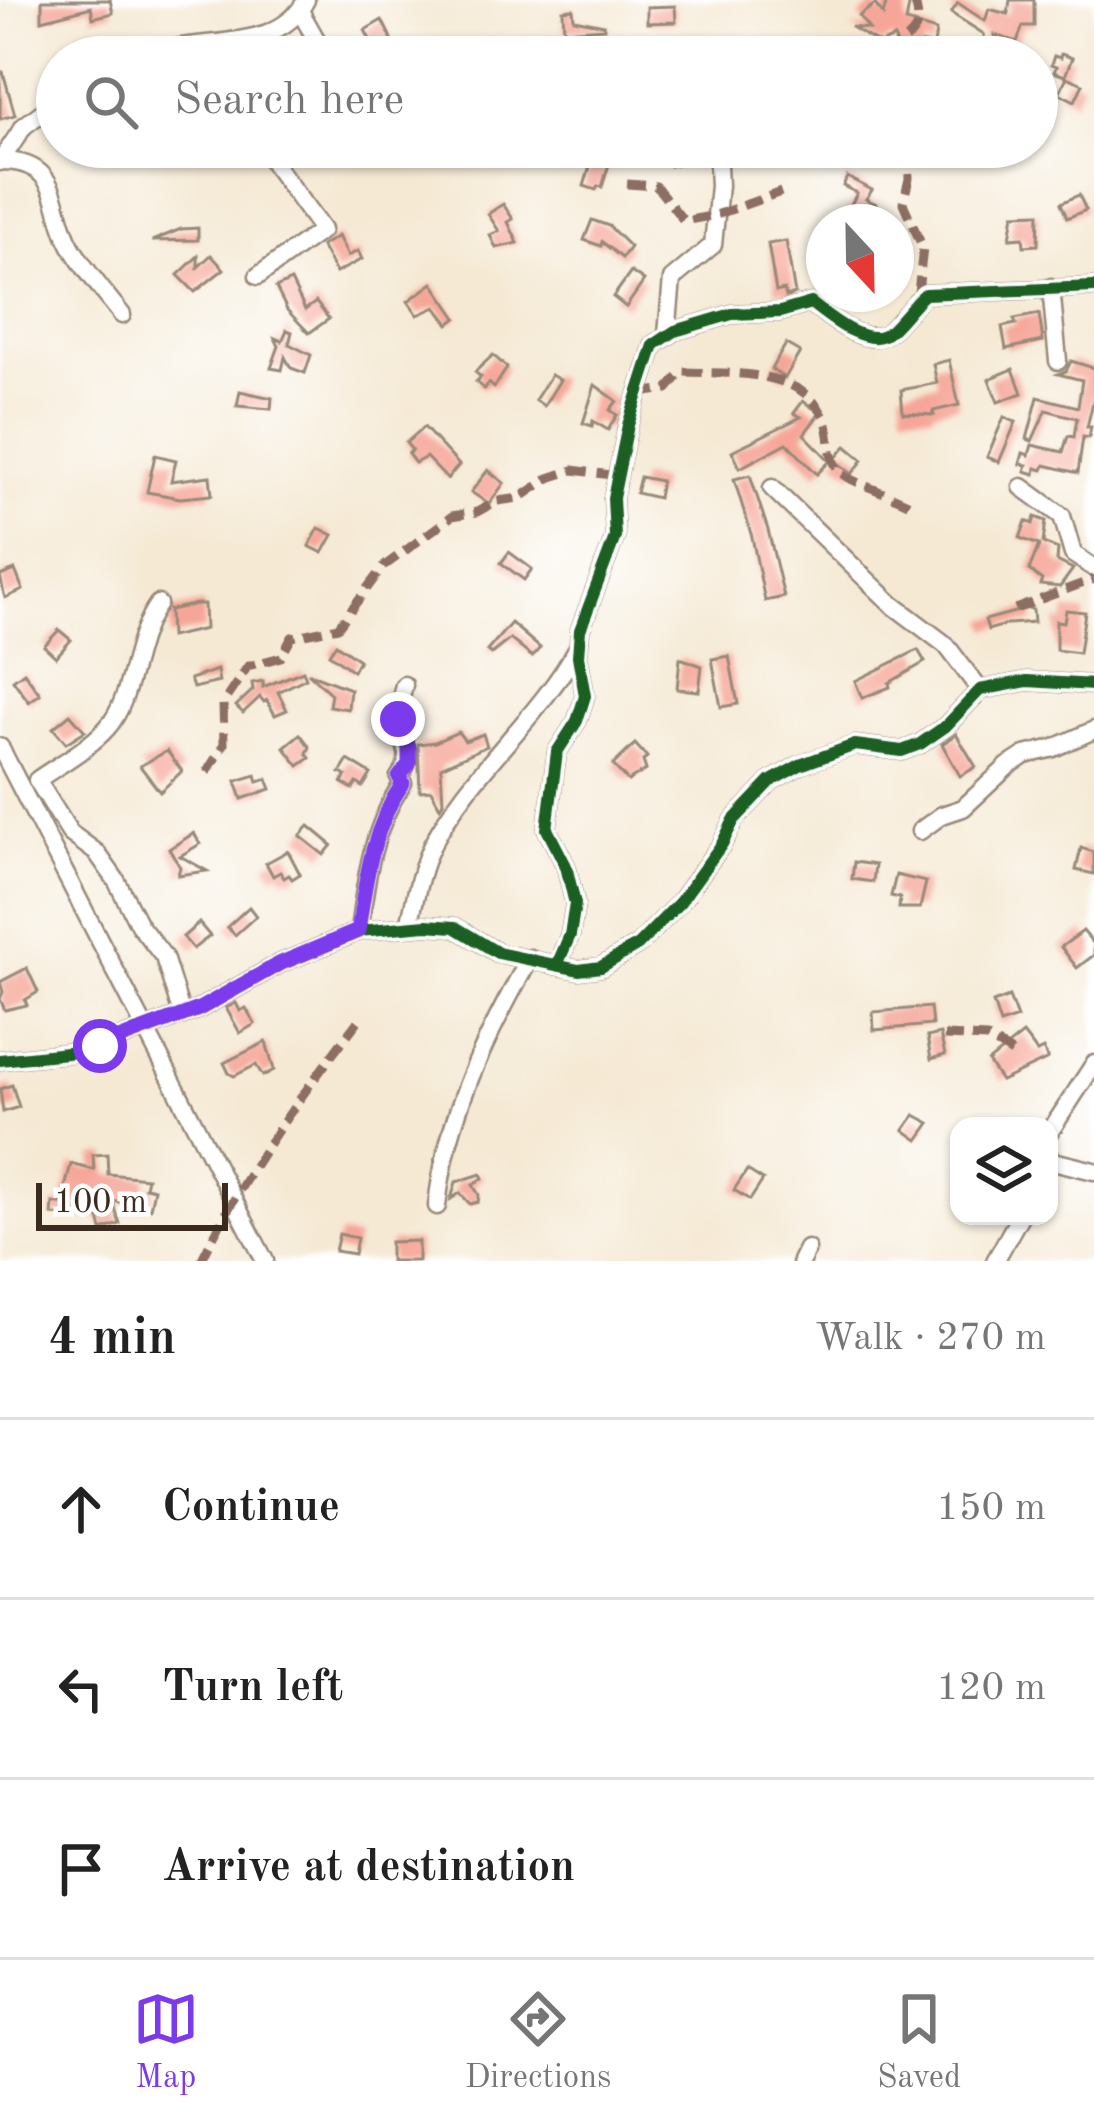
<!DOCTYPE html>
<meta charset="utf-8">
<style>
body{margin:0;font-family:"Old Standard TT",serif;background:#f2f2f2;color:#222}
.controls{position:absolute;right:36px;bottom:36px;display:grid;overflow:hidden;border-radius:24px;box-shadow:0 3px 9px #0004}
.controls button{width:108px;height:108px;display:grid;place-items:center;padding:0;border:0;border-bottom:3px solid #e0e0e0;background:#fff;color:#222;font:60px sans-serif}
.compass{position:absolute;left:806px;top:204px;width:108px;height:108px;border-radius:50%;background:#fff;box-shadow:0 3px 9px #0004;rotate:158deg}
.scale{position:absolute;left:36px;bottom:30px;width:192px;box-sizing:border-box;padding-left:12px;border:6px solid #3b2a1e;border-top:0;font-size:33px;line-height:42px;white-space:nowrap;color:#3b2a1e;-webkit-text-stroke:9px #fff;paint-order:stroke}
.stop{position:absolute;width:36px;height:36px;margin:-27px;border:9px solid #7c3aed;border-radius:50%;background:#fff}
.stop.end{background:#7c3aed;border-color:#fff;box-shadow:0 3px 12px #0008}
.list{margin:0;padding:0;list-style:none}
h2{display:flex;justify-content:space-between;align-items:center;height:156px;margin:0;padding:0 48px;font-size:51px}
h2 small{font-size:39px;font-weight:400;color:#767676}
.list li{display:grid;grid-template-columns:78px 1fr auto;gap:36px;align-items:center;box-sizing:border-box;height:180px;padding:0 48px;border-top:3px solid #e0e0e0}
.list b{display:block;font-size:45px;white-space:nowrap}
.list em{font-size:39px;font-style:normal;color:#767676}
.icon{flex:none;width:66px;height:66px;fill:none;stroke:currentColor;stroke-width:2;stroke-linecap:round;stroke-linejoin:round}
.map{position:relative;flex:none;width:1094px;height:1261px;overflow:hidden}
.search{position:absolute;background:#fff;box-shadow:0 3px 9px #0004;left:36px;right:36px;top:36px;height:132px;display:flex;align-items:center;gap:30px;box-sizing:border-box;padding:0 42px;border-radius:66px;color:#767676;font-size:45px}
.sheet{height:696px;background:#fff}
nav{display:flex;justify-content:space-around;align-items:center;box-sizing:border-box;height:168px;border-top:3px solid #e0e0e0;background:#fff;font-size:33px;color:#767676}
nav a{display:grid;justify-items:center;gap:6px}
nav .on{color:#7c3aed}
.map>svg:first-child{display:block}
</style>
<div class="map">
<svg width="1094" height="1261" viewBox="0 0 1094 1261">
<rect width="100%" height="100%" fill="#fff"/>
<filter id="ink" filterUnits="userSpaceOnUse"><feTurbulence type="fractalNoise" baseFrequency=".00833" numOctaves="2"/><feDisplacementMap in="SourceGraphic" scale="24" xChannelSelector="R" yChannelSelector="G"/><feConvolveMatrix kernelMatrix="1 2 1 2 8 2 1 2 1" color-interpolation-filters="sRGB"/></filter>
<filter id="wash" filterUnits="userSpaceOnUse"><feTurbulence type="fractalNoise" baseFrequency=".004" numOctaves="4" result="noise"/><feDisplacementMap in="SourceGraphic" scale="48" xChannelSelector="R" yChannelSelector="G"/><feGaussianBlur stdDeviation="2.7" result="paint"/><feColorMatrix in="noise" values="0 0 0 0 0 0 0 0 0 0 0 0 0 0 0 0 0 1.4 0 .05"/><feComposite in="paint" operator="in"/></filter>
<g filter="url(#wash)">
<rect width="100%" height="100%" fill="#f5e9d4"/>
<g id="blocks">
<!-- building -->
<g fill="#f6a698">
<path d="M42,0H110L113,13L93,18L91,7L42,20Z"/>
<path d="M887,0H910L906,22L936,31L934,45L923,44L928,54L903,57L894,38L880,44L851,27L869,29L859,16L875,4L883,15Z"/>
<path d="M1010,0H1034V26H1023L1017,42L995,35V56H984V34L951,13L958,3L985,21L989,9L1008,14Z"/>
<path d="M675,6L676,22L647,23V7Z"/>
<path d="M573,9L574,19L604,25V28L564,31L563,10Z"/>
<path d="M382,20L392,40L375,49L365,30Z"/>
<path d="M564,44L595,47L594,57H563Z"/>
<path d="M676,44V57H636L638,46Z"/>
<path d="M1061,54L1072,58L1065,76L1054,72L1056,67L1051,65L1054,56L1060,58Z"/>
<path d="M0,72H3L15,115L0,119Z"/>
<path d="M1067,77L1083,84L1075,101L1059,93Z"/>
<path d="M596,147H609L605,159L610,161L602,187L598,186L596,190L584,186Z"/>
<path d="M694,147L697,160L670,166L667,151Z"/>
<path d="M847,177L872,190L866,199L876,204L867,222H842L857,193L843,186Z"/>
<path d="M1079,195L1086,210L1067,218L1061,203Z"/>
<path d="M503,204L513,219L508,222L518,243L496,248L490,235L499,231L488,214Z"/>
<path d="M1039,213L1038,245L1024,246L1023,237L1010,238L1014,214Z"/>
<path d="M592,220L609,226L630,247L622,258L602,242L601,246L584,240Z"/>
<path d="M198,228V240L152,241L181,229Z"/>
<path d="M338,236L348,256L358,251L362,259L336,273L321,246Z"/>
<path d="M786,241L795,294L786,297L784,290L776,292L768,244Z"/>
<path d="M211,255L224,269L195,292L178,275L198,256V267Z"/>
<path d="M631,272L644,281L626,307L613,297Z"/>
<path d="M291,281L305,310L316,302L329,319L309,333L287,310L276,288Z"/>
<path d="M433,283L457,318L449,324L436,307L418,315L408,301Z"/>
<path d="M1039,314L1043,341L1006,349L1002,327L1016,324L1014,319Z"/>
<path d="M287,330L292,332L289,344L311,355L305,373L291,368L285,357L282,370L271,368L279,346L275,338L282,341Z"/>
<path d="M786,344L800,352L785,378L771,369Z"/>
<path d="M493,355L507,368L494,388L489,383L484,389L476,382L481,377L475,372Z"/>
<path d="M949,360L959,405L933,411L934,415L903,413L901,390L937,383L933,364Z"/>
<path d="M1071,361L1094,368V398L1087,427H1091L1089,438L1083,437L1078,473L1045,465L1043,470L1036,468L1035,474L1025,471L1027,465L1020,464L1023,453L1029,455L1032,445L1063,452L1068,436L1074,437L1077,418L1046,410L1032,441L1027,439L1038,397L1078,407L1082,380L1058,374L1066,371Z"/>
<path d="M1013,369L1022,393L998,402L989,379Z"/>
<path d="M551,375L560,380L544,406L535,400Z"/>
<path d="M595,385L617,401L610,410L617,415L608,430L593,421L592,426L583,423Z"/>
<path d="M240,391L272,398L271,409L237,406Z"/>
<path d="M803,401L820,413L804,434L830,461L817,474L787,443L740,468L732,451L801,417L794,413Z"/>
<path d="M1004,417L1016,422L999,462L987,457Z"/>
<path d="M424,427L459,465L447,479L426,457L415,463L408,454L412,450L406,443Z"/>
<path d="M846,446L863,460L852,474L834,460Z"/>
<path d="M155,455L176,460L171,481L210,476L212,495L180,498L147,492Z"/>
<path d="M488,470L504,483L489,504L471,492Z"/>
<path d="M750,475L768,530L784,597L765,601L752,537L734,479Z"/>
<path d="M640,477L661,481L658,498L636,493Z"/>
<path d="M1035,517L1046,521L1043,543L1058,549L1057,561L1073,569L1060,587L1040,585L1042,580L1029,570L1039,545L1020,538L1026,521L1033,524Z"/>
<path d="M319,528L333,535L323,553L309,546Z"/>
<path d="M509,552L532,569L524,580L501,563Z"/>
<path d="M15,570L23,590L5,598L0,576Z"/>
<path d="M197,604H204L205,629L170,637L169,610Z"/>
<path d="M1029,608L1033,610L1034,622L1008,624L988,630L985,620Z"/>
<path d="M1066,610L1085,612L1079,653L1056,650V621L1064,622Z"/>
<path d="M511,623L540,648L532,657L510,639L491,654L487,651Z"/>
<path d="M59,630L71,640L56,657L44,646Z"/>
<path d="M336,644L359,660L353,671L329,654Z"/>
<path d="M918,650L925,662L889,683L890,687L862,698L855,681Z"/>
<path d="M729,656L738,704L721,707L712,659Z"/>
<path d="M680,658L702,666L699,691L677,689Z"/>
<path d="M217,670L219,682L193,688L190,679Z"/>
<path d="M303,671L306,678L278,692L287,710L275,715L267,700L264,702L260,697L243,713L236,706L253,690L252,683L263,681V687Z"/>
<path d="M24,672L40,694L29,702L13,680Z"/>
<path d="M308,673L350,689L348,709L329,706L331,694Z"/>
<path d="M70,714L85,731L66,743L53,728Z"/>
<path d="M458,732L465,741L483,734L487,746L441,767L443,802L440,807L431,790L420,791L418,744L435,742Z"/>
<path d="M300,734L310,747L307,753L310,758L299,766L284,747Z"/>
<path d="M956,734L976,767L960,776L942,744Z"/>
<path d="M635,744L647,757L643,761L646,770L628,781L613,765Z"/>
<path d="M167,751L182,771L160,792L140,766Z"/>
<path d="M348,760L371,774L363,787L357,783L353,789L342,783L346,776L340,773Z"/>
<path d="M256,775L258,782L267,779L271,789L242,799L236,781Z"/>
<path d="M309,826L332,845L324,855L300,836Z"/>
<path d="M194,833L200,844L180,856L207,871L178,875L180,867L169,849Z"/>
<path d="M1081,848L1094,852V874L1076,870Z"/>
<path d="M288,851L300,874L292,879L289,875L284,878L280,872L273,876L266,863Z"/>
<path d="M854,862L875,865L873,882L852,879Z"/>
<path d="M896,875L926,882L920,908H899L900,898L891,896Z"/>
<path d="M249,907L256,916L235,935L227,927Z"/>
<path d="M199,923L210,936L193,949L183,937Z"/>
<path d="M1083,931L1094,944V955L1077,968L1061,947Z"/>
<path d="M27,968L38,992L25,1000L27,1005L5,1010L0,999L3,992L0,982Z"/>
<path d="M1009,997L1017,1018L1000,1024L993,1003Z"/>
<path d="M236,1003L240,1011L246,1008L255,1024L240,1033L226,1008Z"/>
<path d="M930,1007L932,1025L874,1030L873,1012Z"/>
<path d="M940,1034L945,1055L931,1059L927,1037Z"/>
<path d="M1023,1034L1037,1052L1043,1049L1048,1059L1001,1081L988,1062Z"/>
<path d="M266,1042L274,1070L263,1076L256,1065L234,1076L229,1073L224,1063Z"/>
<path d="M12,1085L19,1107L3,1112L0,1089Z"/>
<path d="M915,1115L930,1123L918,1140L904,1130Z"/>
<path d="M107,1154L108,1174L147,1178L145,1187L154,1189L150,1208L113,1201L120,1224L102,1230L99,1218L52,1215L53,1203L61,1204L71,1164L94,1170L93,1155Z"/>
<path d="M747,1170L763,1180L750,1200L734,1190Z"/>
<path d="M481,1174L483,1178L473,1185L479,1195L478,1202L470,1204L460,1193L451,1199L456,1182Z"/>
<path d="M339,1234L357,1238L354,1254L335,1251Z"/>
<path d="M418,1241V1261H390V1242Z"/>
</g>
</g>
</g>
<g filter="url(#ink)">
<use href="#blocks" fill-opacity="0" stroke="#988a79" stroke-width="3"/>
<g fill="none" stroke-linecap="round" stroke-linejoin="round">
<defs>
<g id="minor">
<path d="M300,11L321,48L322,57"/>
<path d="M144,57C196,34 277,56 306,0"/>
<path d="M1,161C63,161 50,209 71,246C85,271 105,293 122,315"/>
<path d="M0,162L24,126L57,101"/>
<path d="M258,276L322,230L272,161L270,147"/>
<path d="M1051,287L1058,361"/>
<path d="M667,334L672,279L713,245L719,186L717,147"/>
<path d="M1022,487L1062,516L1073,554L1094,568"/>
<path d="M772,488L893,605L946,645L980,690"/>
<path d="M158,604C132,639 134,698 107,728C88,749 60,764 37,780L70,833L97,853L116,880L139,925L164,957L182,1015"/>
<path d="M0,747L265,1261"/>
<path d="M920,831L942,815L963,808L1008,766L1025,755L1054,748L1094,730"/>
<path d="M409,926C415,899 420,870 432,845C469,772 539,719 578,647"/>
<path d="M359,931C366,878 372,828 403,783L399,777C418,753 399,742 398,717C398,707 402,694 404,685"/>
<path d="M557,965L570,935L575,904L566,866L547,829L557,752L577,721L585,696L578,656L580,630L615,537L613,498L628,425L654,345L675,331L732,314L780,312L811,303C829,317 869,351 890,331C903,319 912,305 925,294L1094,287"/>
<path d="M0,1060L86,1051L199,1009L279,964L359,931L426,925L455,927L498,953L579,970L601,967L638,945L680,902L722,844L734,820L771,781L800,765L855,745L902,751L920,744L946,726L980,690L1027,681L1094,685"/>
<path d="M1049,1133L1094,1064"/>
<path d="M1049,1160L1094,1171"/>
<path d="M437,1206C447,1114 485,1038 530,958"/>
<path d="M801,1261L807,1249"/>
<path d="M995,1261L1020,1216"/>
</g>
</defs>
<!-- minor casing -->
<use href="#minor" stroke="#988a79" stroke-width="21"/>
<!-- minor -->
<use href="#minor" stroke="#fff" stroke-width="16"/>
<!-- quiet -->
<g stroke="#8d6e63" stroke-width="9" stroke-dasharray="18 9" stroke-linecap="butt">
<path d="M888,57L887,54C911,35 925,33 914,0"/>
<path d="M908,147L909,179L903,203L923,248L918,292L925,294"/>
<path d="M627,184L656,186L684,221L716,215L781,192"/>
<path d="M639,393L668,389L682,372C730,374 802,367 825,419C833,438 826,455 840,472C848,482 898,496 915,507"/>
<path d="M1015,609L1094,579"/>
<path d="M207,772L224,744L223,703L248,666L281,657L292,637L338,627L383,567L452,516L477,512L497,501L520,498L549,478L573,470L618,476"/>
<path d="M944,1036L987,1038L1019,1057"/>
<path d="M201,1261C244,1173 299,1098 358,1021"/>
</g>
<defs>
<g id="cycleway">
<path d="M557,965L570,935L575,904L566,866L547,829L557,752L577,721L585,696L578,656L580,630L615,537L613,498L628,425L654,345L675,331L732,314L780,312L811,303C829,317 869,351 890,331C903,319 912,305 925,294L1094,287"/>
<path d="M0,1060L86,1051L199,1009L279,964L359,931L426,925L455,927L498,953L579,970L601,967L638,945L680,902L722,844L734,820L771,781L800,765L855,745L902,751L920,744L946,726L980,690L1027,681L1094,685"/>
</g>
</defs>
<!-- cycleway casing -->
<use href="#cycleway" stroke="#fff" stroke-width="20"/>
<!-- cycleway -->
<use href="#cycleway" stroke="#1b5e20" stroke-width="12"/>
</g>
</g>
<g fill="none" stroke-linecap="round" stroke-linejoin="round" filter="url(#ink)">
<!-- route -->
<path stroke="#7c3aed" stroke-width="15" d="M100,1046L199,1009L279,964L358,931C366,878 372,828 403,783L399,777L409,764V748L398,719"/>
</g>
</svg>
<div class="controls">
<button><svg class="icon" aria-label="layers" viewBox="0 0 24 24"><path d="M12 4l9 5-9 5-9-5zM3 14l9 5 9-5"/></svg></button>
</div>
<svg class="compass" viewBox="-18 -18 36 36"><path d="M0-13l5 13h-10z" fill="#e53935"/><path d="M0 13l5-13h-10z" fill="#767676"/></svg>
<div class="scale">100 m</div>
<div class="stop" style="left:100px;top:1046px"></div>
<div class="stop end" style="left:398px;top:719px"></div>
<div class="search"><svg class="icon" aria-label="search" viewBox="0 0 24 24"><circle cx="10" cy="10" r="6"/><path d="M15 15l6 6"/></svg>Search here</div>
</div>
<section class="sheet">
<h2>4 min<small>Walk · 270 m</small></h2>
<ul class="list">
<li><svg class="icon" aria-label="ahead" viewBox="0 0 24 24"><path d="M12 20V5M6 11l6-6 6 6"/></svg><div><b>Continue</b></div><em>150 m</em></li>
<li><svg class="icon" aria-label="left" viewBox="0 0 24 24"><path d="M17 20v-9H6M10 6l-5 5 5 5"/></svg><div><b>Turn left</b></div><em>120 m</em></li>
<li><svg class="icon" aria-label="arrive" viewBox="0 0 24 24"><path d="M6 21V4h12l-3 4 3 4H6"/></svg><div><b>Arrive at destination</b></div></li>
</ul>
</section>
<nav>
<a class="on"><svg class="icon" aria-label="map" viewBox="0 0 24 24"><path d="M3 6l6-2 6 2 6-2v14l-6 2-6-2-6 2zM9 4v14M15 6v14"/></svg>Map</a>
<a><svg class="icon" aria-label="directions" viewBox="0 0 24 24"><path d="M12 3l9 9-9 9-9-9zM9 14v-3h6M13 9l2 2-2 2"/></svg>Directions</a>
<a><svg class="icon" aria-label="saved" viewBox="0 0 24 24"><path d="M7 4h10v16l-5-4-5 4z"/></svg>Saved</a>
</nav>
